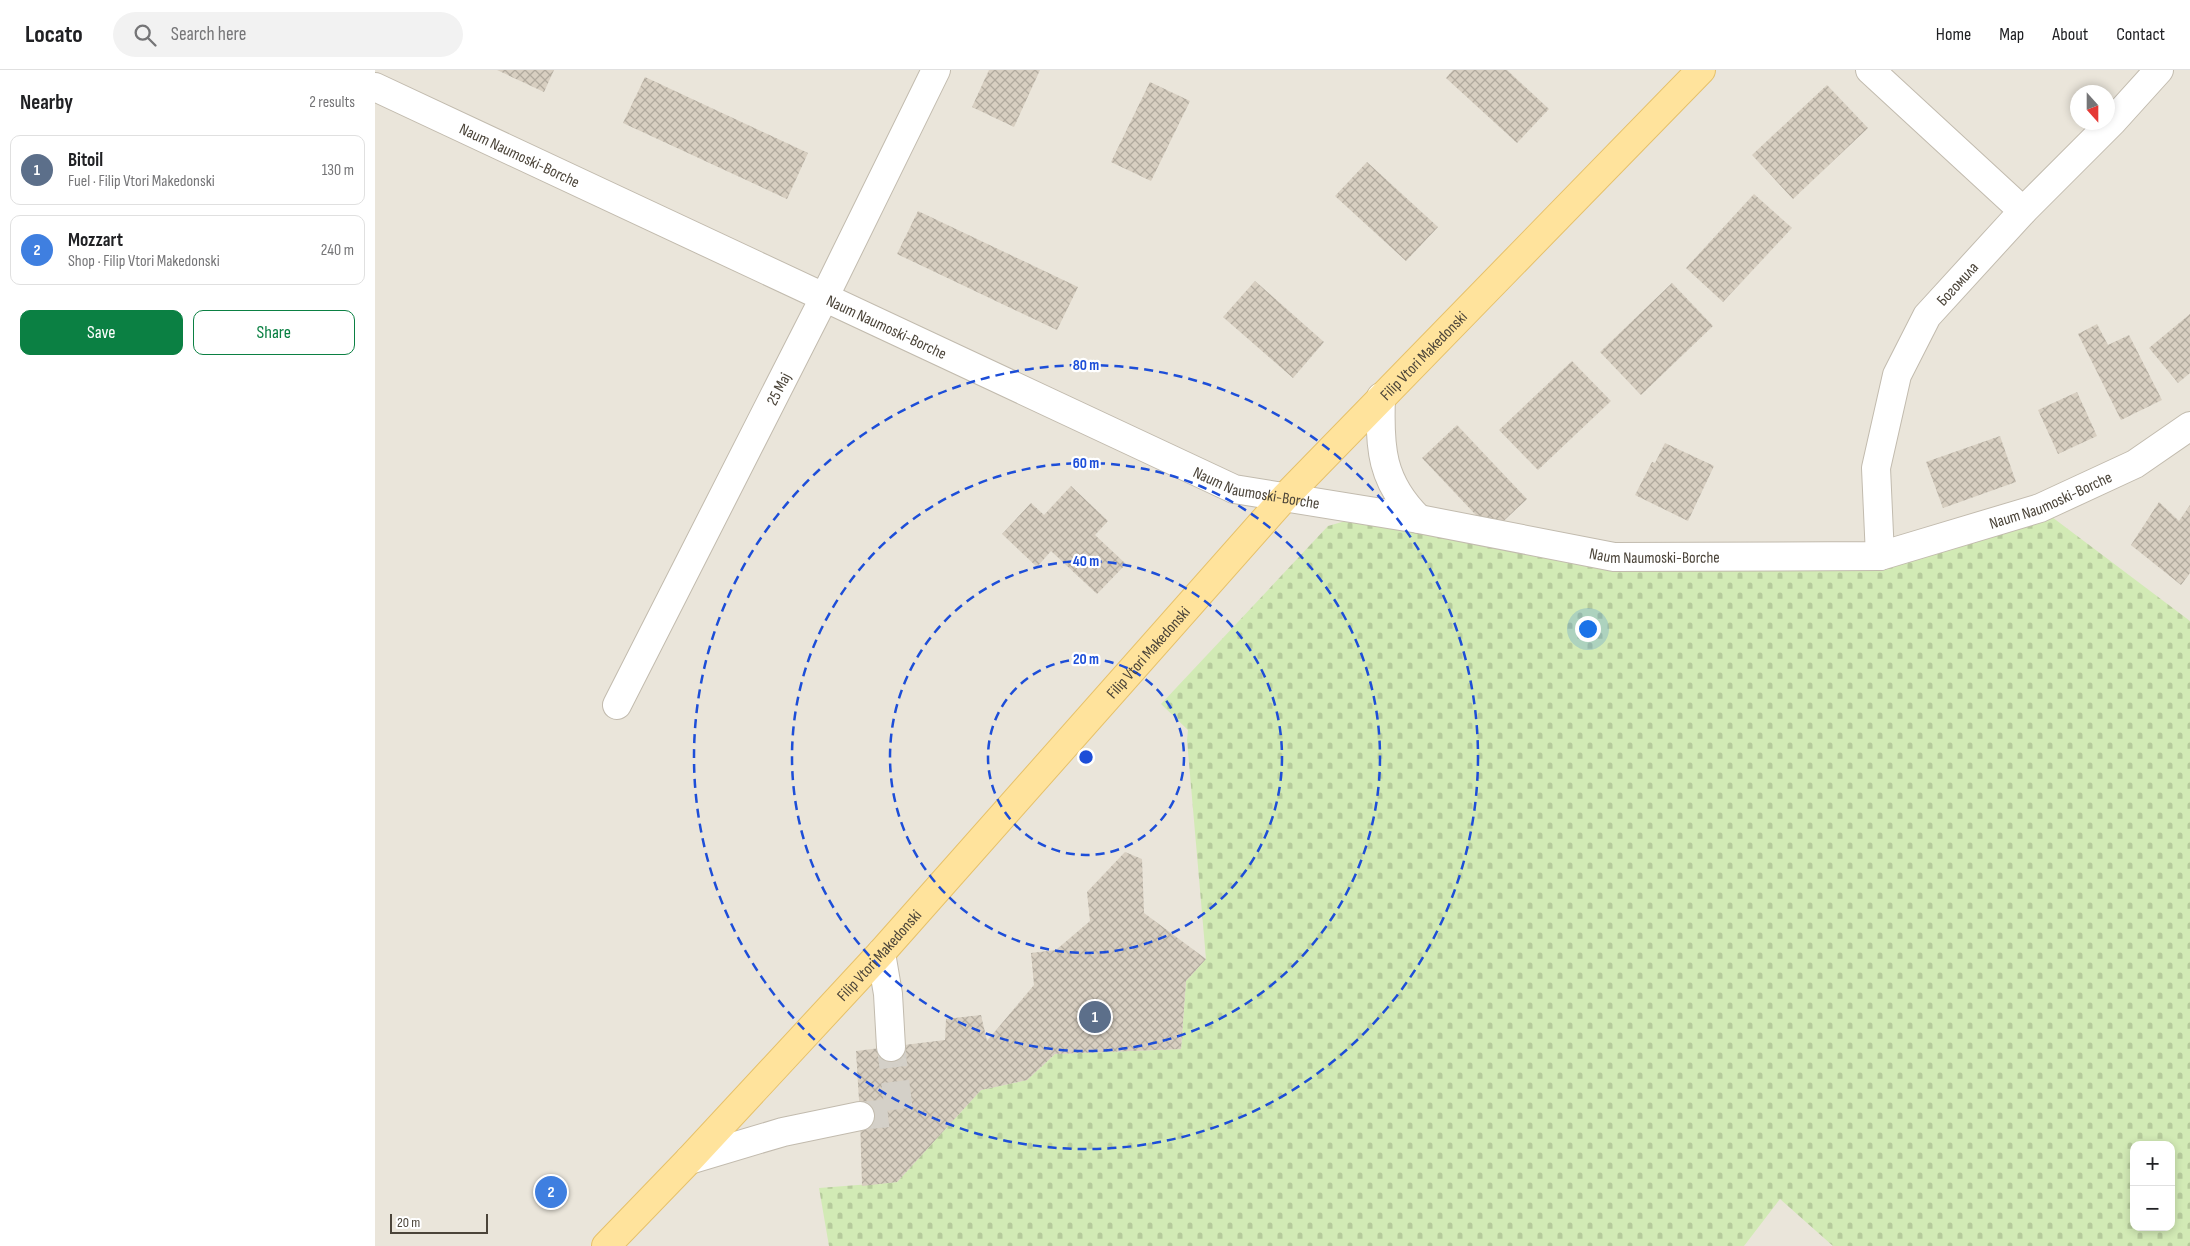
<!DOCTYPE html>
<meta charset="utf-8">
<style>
body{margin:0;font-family:"Sofia Sans Condensed",sans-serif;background:#f2f2f2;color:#202124}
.controls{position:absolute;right:15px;bottom:15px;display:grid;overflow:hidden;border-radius:10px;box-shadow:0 2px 8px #0003}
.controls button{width:45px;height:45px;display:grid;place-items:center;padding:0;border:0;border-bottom:1px solid #e0e0e0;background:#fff;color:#202124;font:25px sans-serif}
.compass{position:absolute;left:1695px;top:15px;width:45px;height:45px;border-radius:50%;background:#fff;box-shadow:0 2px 8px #0003;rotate:159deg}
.scale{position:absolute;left:15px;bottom:12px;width:98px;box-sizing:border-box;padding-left:5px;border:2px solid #4b4439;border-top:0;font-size:14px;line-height:18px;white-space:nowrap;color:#4b4439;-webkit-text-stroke:4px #fff;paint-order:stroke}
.you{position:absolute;left:1212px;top:558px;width:18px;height:18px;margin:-12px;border:4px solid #fff;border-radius:50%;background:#1a73e8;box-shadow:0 0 0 8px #1a73e833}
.badge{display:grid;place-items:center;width:32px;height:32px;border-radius:50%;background:#0b8043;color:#fff;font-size:16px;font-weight:700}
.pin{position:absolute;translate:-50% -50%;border:2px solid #fff;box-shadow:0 1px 5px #0006}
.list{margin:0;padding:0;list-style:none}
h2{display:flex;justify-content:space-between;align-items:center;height:65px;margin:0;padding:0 20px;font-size:21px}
h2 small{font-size:16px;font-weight:400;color:#757577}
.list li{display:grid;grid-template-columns:32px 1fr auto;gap:15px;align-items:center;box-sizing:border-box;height:70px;margin:0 10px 10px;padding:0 10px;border:1px solid #e0e0e0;border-radius:10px}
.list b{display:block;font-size:19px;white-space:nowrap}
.list p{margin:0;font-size:16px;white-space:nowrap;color:#757577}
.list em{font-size:16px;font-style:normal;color:#757577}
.actions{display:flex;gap:10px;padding:15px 20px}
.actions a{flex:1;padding:11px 0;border:1px solid #0b8043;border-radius:10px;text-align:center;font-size:18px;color:#0b8043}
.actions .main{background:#0b8043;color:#fff}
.icon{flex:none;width:28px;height:28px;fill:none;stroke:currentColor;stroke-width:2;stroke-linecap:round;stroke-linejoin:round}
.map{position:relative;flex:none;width:1815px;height:1176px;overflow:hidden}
header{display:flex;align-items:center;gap:30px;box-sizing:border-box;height:70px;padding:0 25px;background:#fff;border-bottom:1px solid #e0e0e0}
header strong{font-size:24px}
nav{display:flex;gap:28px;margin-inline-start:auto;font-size:18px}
.search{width:350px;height:45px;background:#f2f2f2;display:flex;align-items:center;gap:12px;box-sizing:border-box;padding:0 18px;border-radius:28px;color:#757577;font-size:19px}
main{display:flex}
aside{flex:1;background:#fff}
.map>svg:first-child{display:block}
</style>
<header>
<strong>Locato</strong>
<div class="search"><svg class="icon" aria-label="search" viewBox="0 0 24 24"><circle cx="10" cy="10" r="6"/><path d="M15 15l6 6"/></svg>Search here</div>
<nav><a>Home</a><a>Map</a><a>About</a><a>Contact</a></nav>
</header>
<main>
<aside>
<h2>Nearby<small>2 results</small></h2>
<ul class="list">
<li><span class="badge" style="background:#5c6f8a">1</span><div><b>Bitoil</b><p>Fuel · Filip Vtori Makedonski</p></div><em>130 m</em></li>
<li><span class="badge" style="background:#3f7fe0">2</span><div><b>Mozzart</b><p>Shop · Filip Vtori Makedonski</p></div><em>240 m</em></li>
</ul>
<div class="actions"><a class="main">Save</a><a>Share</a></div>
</aside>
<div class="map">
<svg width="1815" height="1176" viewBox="0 0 1815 1176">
<defs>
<pattern id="cemetery-stones" width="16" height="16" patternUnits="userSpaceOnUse" patternTransform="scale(1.25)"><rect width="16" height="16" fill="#d2eab5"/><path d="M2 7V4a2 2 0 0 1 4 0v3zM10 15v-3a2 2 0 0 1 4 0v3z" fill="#b6ca9c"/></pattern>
<pattern id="building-cross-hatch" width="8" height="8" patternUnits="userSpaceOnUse" patternTransform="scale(1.25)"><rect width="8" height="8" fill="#d8cfc1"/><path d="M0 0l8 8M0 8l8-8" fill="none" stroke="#b1aa9e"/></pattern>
</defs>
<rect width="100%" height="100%" fill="#f6f3ec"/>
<!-- residential -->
<path fill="#eae5da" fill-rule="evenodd" d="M0,0H1815V1176H0ZM1702,22H1732V52H1702ZM1759,1075H1796V1157H1759Z"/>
<!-- cemetery -->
<path fill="url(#cemetery-stones)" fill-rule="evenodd" d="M1665,438L1815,551V1176H1458L1405,1129L1369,1176H454L444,1118L522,1112L606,1020L652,1010L680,984L806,979L811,911L831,889L812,670L813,660L786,634L953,456L1002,442L1239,487L1505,486ZM1759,1075H1796V1157H1759Z"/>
<!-- building -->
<g fill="url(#building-cross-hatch)">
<path d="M122,0H179L169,22Z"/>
<path d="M614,0H665L639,57L597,37Z"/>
<path d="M1078,0H1132L1174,39L1142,73L1071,8Z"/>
<path d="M270,7L433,83L412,129L248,53Z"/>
<path d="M775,12L815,31L776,111L736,92Z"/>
<path d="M1452,15L1493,58L1418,129L1377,85Z"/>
<path d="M992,92L1063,157L1031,191L960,126Z"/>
<path d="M1379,124L1417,158L1348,232L1311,198Z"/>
<path d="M543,141L703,217L682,260L522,184Z"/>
<path d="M880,211L949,272L918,308L848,247Z"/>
<path d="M1297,213L1338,256L1266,325L1225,282Z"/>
<path d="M1815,244V303L1803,313L1774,278Z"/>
<path d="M1722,254L1733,275L1754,265L1787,330L1746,350L1703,264Z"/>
<path d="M1197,291L1236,331L1163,400L1124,360Z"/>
<path d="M1702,322L1722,366L1683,384L1663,340Z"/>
<path d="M1082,355L1152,429L1117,462L1047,388Z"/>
<path d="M1625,366L1641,412L1568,438L1551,392Z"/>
<path d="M1290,373L1339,396L1313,451L1260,425L1277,392L1280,393Z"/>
<path d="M696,416L733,451L720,465L751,494L722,524L676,481L662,497L627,464L656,433L669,445Z"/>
<path d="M1784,432L1804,451L1815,435V503L1806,515L1756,475Z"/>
<path d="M750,782L767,789L769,843L831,889L811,911L806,979L680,984L652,1010L606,1020L522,1112L487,1116L485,1046L481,981L570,970L571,949L606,945L612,971L659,915L656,883L681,880L715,851L712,822Z"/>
</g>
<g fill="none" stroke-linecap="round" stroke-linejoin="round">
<!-- minor-tunnel -->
<path stroke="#d4d0c8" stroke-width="28" stroke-dasharray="28 14" stroke-linecap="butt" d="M485,1046L524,1042L516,977"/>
<defs>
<g id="minor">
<path d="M1495,0L1648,141"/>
<path id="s1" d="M0,17L859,419L1044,449L1239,487L1505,486L1665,438L1760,394L1815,356"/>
<path d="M1006,327C1004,377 1006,412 1044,449"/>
<path id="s2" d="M1505,486L1501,398L1522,305L1552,246L1648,141L1737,52L1784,0"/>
<path id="s3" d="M242,635L449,228L561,0"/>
<path d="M506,883L513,924L516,977"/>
<path d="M314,1090L408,1062L485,1046"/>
</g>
<g id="major">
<path id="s4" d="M231,1176L314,1090L506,883L910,427L1326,0"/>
</g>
</defs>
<!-- minor casing -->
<use href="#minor" stroke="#c2bbae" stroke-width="30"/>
<!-- major casing -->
<use href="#major" stroke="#e6c16a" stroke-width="30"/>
<!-- minor -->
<use href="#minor" stroke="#fff" stroke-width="28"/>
<!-- major -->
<use href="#major" stroke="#ffe39c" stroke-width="28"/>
</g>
<!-- distance rings -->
<g fill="none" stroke="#1d4ed8" stroke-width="2.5" stroke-dasharray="9 6">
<circle cx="711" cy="687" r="98"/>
<circle cx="711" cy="687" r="196"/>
<circle cx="711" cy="687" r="294"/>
<circle cx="711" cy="687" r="392"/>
</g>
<g text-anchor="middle" stroke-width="4.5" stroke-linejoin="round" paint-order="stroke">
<!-- street labels -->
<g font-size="16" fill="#4b4439" stroke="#fff">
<text dy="6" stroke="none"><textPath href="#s1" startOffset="160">Naum Naumoski-Borche</textPath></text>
<text dy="6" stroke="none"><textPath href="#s2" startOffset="294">Богомила</textPath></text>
<text dy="6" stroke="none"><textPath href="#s1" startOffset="565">Naum Naumoski-Borche</textPath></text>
<text dy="6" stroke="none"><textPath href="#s4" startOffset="1209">Filip Vtori Makedonski</textPath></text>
<text dy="6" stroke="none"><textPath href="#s3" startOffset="355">25 Maj</textPath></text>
<text dy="6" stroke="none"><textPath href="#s1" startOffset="970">Naum Naumoski-Borche</textPath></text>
<text dy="6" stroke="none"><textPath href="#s1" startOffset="1780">Naum Naumoski-Borche</textPath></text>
<text dy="6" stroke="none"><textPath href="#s1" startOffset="1375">Naum Naumoski-Borche</textPath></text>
<text dy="6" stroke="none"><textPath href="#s4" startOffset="804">Filip Vtori Makedonski</textPath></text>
<text dy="6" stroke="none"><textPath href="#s4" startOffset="399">Filip Vtori Makedonski</textPath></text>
</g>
</g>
<circle cx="711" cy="687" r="8" fill="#1d4ed8" stroke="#fff" stroke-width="2.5"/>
<g font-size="15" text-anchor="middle" font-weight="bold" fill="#1d4ed8" stroke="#fff" stroke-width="4.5" stroke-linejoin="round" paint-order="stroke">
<text x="711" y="300">80 m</text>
<text x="711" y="398">60 m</text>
<text x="711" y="496">40 m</text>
<text x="711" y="594">20 m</text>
</g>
</svg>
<div class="controls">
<button>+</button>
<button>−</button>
</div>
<svg class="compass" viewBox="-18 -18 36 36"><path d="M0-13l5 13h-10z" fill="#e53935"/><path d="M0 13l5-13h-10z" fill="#757577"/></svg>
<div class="scale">20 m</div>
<div class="you"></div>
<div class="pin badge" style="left:720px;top:947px;background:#5c6f8a">1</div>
<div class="pin badge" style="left:176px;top:1122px;background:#3f7fe0">2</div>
</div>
</main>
